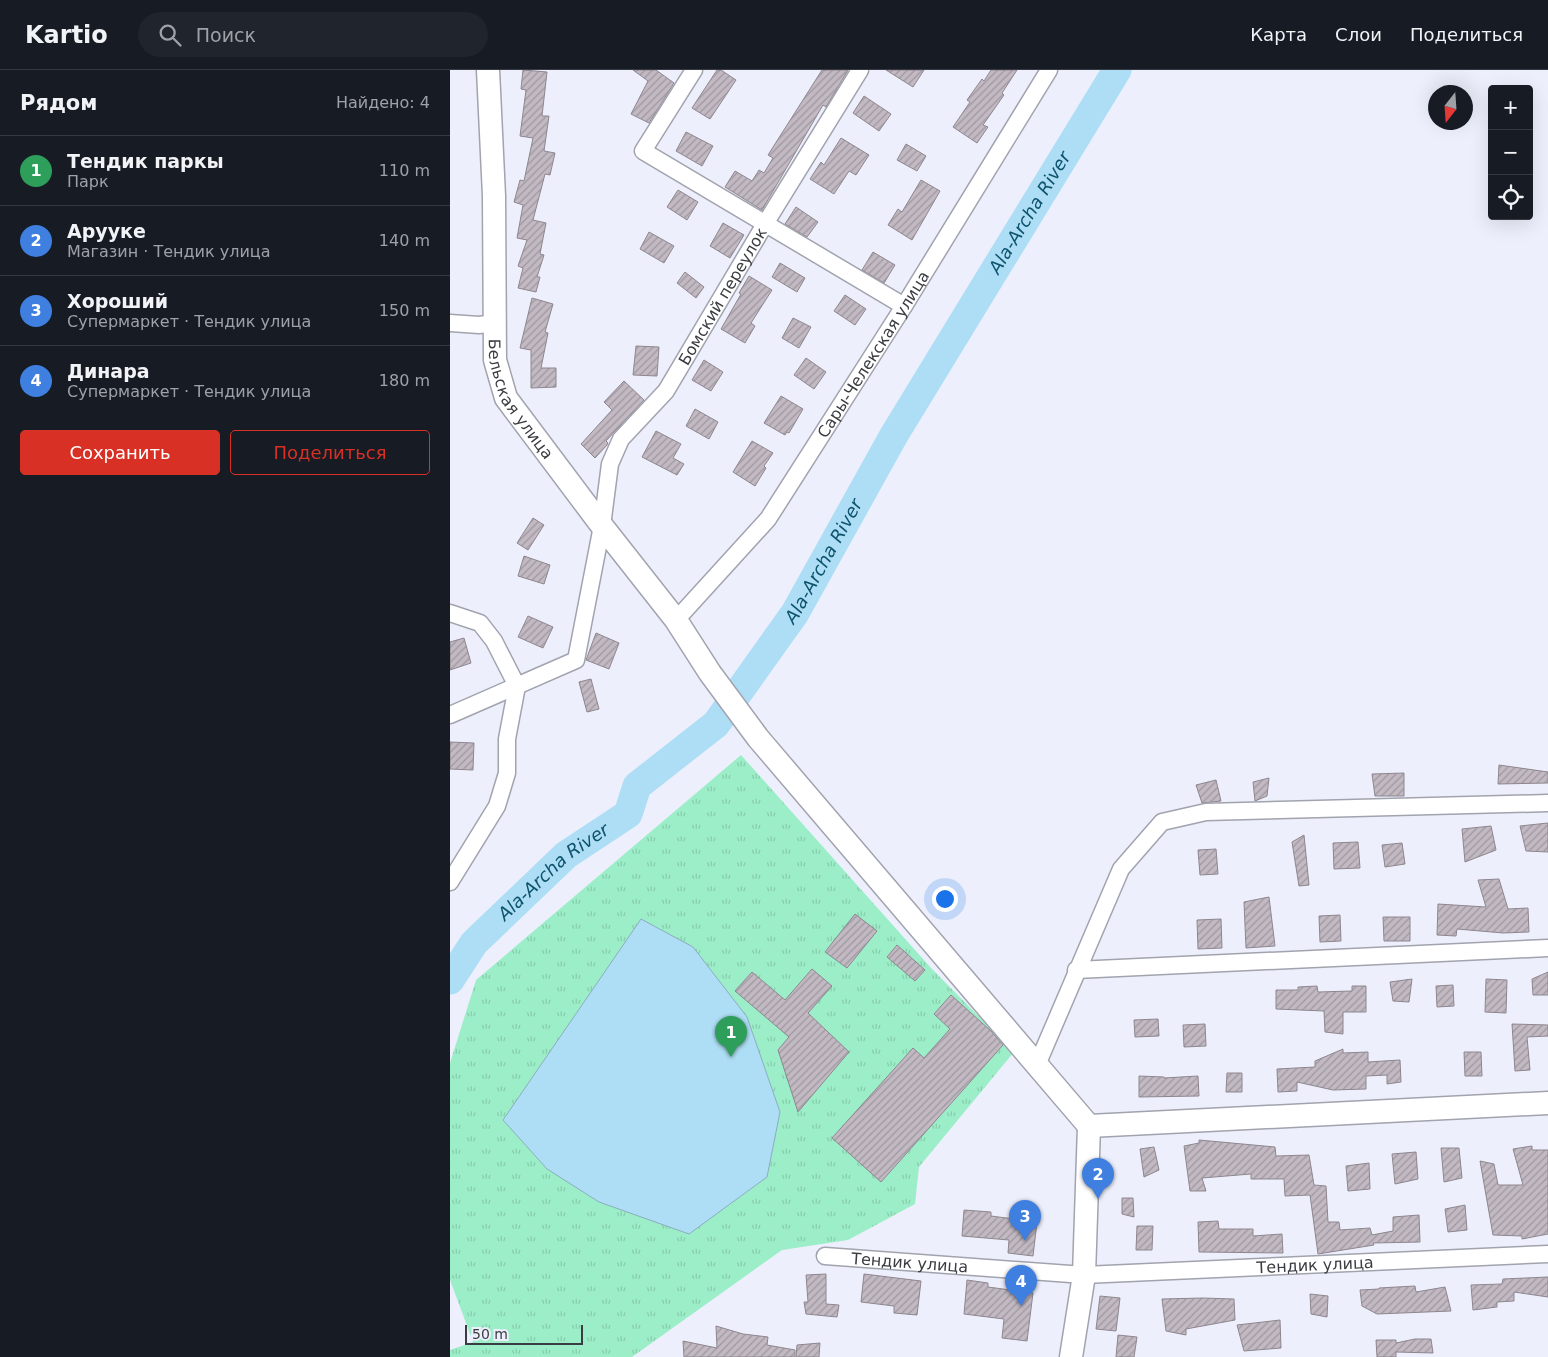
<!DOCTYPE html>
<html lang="ru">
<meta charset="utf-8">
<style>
body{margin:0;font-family:"DejaVu Sans",sans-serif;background:#20242c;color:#f1f3f6}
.controls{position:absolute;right:15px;top:15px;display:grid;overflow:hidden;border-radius:5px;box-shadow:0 5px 20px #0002}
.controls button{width:45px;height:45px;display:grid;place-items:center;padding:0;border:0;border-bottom:1px solid #363941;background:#171b24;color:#f1f3f6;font:25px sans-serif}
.compass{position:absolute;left:978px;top:15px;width:45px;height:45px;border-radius:50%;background:#171b24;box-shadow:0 5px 20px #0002;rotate:197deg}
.scale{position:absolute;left:15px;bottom:12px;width:118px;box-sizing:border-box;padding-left:5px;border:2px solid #3b3c41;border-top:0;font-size:14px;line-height:18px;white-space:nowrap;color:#3b3c41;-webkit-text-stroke:4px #edf0fc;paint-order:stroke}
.you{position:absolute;left:494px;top:828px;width:18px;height:18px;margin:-12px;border:4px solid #fff;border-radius:50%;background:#1a73e8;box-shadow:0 0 0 8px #1a73e833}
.badge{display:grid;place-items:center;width:32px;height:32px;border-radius:50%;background:#d93025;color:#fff;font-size:16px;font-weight:700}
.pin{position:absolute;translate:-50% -41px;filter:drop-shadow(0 1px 2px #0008)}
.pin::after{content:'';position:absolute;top:26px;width:18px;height:15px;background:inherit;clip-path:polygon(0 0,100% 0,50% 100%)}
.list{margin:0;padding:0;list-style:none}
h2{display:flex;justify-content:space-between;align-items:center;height:65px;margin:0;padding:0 20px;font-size:21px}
h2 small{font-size:16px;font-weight:400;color:#9ea1a6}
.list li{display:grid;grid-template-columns:32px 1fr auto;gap:15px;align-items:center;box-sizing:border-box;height:70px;padding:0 20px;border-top:1px solid #363941}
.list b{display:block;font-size:19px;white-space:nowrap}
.list p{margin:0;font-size:16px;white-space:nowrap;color:#9ea1a6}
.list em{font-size:16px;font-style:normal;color:#9ea1a6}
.actions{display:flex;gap:10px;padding:15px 20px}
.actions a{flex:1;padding:11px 0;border:1px solid #d93025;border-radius:5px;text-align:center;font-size:18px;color:#d93025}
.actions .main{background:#d93025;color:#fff}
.icon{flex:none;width:28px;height:28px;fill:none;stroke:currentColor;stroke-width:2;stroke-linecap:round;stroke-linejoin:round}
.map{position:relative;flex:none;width:1098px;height:1287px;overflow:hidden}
header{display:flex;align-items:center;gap:30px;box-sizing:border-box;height:70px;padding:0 25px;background:#171b24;border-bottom:1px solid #363941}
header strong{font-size:24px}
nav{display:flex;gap:28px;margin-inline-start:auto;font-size:18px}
.search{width:350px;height:45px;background:#20242c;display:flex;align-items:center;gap:12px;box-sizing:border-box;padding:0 18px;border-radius:28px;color:#9ea1a6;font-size:19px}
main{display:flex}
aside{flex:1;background:#171b24}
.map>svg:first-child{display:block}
</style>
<header>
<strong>Kartio</strong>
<div class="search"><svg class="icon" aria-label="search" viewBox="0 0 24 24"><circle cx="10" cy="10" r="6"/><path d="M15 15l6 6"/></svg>Поиск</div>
<nav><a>Карта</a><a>Слои</a><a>Поделиться</a></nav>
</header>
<main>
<aside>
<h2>Рядом<small>Найдено: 4</small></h2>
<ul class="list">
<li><span class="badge" style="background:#2e9e5b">1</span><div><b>Тендик паркы</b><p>Парк</p></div><em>110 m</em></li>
<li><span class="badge" style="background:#3f7fe0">2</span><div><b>Арууке</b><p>Магазин · Тендик улица</p></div><em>140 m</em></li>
<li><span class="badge" style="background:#3f7fe0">3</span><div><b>Хороший</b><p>Супермаркет · Тендик улица</p></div><em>150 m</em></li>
<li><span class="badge" style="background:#3f7fe0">4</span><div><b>Динара</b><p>Супермаркет · Тендик улица</p></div><em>180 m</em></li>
</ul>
<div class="actions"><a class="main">Сохранить</a><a>Поделиться</a></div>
</aside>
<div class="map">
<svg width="1098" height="1287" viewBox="0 0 1098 1287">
<defs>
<pattern id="park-tufts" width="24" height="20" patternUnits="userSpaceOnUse" patternTransform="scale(1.25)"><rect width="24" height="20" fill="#9ceec8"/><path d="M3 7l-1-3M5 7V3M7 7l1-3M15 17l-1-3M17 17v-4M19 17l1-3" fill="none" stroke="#87cdad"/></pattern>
<pattern id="building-hatch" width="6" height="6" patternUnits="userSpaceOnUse" patternTransform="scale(1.25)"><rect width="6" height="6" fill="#c2b9c3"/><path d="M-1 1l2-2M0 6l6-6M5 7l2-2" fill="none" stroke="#9f98a0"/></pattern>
</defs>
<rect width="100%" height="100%" fill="#edf0fc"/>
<!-- park -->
<path fill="url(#park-tufts)" d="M291,685L482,899L564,982L469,1097L465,1134L398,1170L332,1180L182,1287H0V1280L23,1272L0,1210V993L26,910Z"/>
<!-- water -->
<path fill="#aedef5" stroke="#8cadbf" d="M191,849L243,877L297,947L330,1042L317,1107L239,1164L149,1132L97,1099L53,1050Z"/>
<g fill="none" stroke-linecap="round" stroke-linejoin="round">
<!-- river -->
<path stroke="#aedef5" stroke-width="29" id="s1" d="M0,910L24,873L116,785L178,744L187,716L266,654L345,543L444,365L667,0"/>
</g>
<!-- building -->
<g fill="url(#building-hatch)" stroke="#8e868f">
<path d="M73,0L97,2L92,46H99L94,81L105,83L100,105L95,104L83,150L96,153L90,184L94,185L87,207H90L86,222L68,218L73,198L68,196L77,170L67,168L73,135L64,132L70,110L74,111L83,68L70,66L76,20L71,19Z"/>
<path d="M183,0H206L224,13L199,53L181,44L198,11Z"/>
<path d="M267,0H271L286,10L260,49L242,38Z"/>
<path d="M372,0H398L376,37L373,35L312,140L275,117L285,101L302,111L309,100L314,103L323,88L318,85Z"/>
<path d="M436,0H474L463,17Z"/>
<path d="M541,0H567L552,23L554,25L533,55L538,57L527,73L503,57L520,32L517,30L532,9L534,11Z"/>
<path d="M414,26L441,44L429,61L403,43Z"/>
<path d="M236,62L263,76L252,96L226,81Z"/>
<path d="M391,68L419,85L406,105L399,101L384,124L360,109L371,92L374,95Z"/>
<path d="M456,74L476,86L467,101L447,90Z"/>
<path d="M471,110L490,121L462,170L438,155L448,139L452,142Z"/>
<path d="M228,120L248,132L237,150L217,137Z"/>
<path d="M346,137L368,152L357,167L335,154Z"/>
<path d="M273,153L294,165L280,188L260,176Z"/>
<path d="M199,162L224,176L214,193L190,179Z"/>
<path d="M423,182L445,195L434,213L412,200Z"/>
<path d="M330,193L355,208L347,222L322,207Z"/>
<path d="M235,202L254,217L246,228L227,213Z"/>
<path d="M299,206L322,220L301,253L305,256L295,273L271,259L291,224L289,223Z"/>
<path d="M395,225L416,239L405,255L384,241Z"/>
<path d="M82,228L103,234L95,262L98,263L91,298H106V317L81,318V280L70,278Z"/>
<path d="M343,248L361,257L349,278L332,268Z"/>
<path d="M186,276L209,277L207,306L183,305Z"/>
<path d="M356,288L376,302L364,319L344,305Z"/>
<path d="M254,290L273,302L261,321L242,310Z"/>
<path d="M174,311L194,330L156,371L158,373L157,375L145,388L131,374L162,340L154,332Z"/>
<path d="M331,326L353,339L339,363L337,362L335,365L314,353Z"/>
<path d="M245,339L268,352L259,369L236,356Z"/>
<path d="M206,361L231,374L223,388L234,394L227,405L192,387Z"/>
<path d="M302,371L323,383L314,396L316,398L305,416L283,402Z"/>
<path d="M83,448L94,455L78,480L67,473Z"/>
<path d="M74,486L100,495L94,514L68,506Z"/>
<path d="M78,546L103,557L93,578L68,567Z"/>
<path d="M146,563L169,573L159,599L136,590Z"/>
<path d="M14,568L21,593L0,600V572Z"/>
<path d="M141,609L149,639L137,642L129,612Z"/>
<path d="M0,672L24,673L23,700L0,699Z"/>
<path d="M1049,695L1098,702V713L1048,714Z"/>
<path d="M954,703V726H925L922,704Z"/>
<path d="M819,708L817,726L805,731L803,712Z"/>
<path d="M766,710L771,731L752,733L746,715Z"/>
<path d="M1098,753V782L1076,781L1070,756Z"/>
<path d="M1041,756L1046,780L1015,792L1012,759Z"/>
<path d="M854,765L859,815L849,816L842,772Z"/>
<path d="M908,772L910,798L884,799L883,773Z"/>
<path d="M952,773L955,794L935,797L932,775Z"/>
<path d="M766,779L768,804L750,805L748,780Z"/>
<path d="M1049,809L1058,839L1078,838L1079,862L1053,863L1007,859L1006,866L987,865L988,834L1036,837L1028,810Z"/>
<path d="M819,827L825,876L796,878L794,832Z"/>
<path d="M405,844L427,861L397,898L375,882Z"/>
<path d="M890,845L891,871L870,872L869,846Z"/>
<path d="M933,847H960V871H934Z"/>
<path d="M771,849L772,878L748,879L747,850Z"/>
<path d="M447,875L475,900L465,911L437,887Z"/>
<path d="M362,899L382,916L358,943L399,982L348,1042L328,980L339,967L285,921L302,902L335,930Z"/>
<path d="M1098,902V925H1083L1082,909Z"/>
<path d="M962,909L959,932L943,931L940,912Z"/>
<path d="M1036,909L1057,910L1056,943L1035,942Z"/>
<path d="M1003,915L1004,936L987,937L986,916Z"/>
<path d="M867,916L868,922L902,921V916H916V942H893V964L875,962L874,941L826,939V920H848V917Z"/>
<path d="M501,925L541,961L553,975L431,1112L382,1068L463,978L474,988L500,959L484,944Z"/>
<path d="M708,949L709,966L685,967L684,950Z"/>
<path d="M755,954L756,976L734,977L733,955Z"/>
<path d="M1062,954L1098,955V966L1077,967L1080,1000L1065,1001Z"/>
<path d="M893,979V983L918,982V992L950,990L951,1012L937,1014V1005L916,1006V1019L883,1020L847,1012V1021L828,1022L827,999L865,997V991Z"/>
<path d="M1014,982H1031L1032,1006H1015Z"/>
<path d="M777,1003H792V1022H776Z"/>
<path d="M689,1006L714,1007V1008L748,1006L749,1026L689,1027Z"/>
<path d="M749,1070L825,1077L826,1086L859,1085L864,1115L876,1116L878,1152H889L890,1160L920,1158L922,1165L943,1161V1147L969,1145L970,1172L923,1173L924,1175L868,1184L860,1125L835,1126L834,1109H801V1104L752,1108L756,1121H740L734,1076L749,1073Z"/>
<path d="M1082,1076V1080H1098V1164L1072,1169V1166L1043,1165L1030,1091L1044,1094L1048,1115H1073L1063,1079Z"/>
<path d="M704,1077L709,1100L694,1107L690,1079Z"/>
<path d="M991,1078H1009L1012,1108L994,1112Z"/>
<path d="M966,1082L968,1109L945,1114L942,1084Z"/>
<path d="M919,1093L920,1119L898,1121L896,1096Z"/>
<path d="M672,1128H683L684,1147L672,1144Z"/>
<path d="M1015,1135L1017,1160L998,1162L995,1139Z"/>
<path d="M514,1140L541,1142V1146L587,1152L583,1186L558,1183L559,1170L512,1166Z"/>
<path d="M768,1151L769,1159H803V1166L832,1164L833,1183L749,1182L748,1152Z"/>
<path d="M687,1156H703L702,1180H686Z"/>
<path d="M376,1204V1234L389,1235L387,1247L356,1244L354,1232H358L356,1205Z"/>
<path d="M414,1204L471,1211L467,1245L444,1243V1236L411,1232Z"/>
<path d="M1098,1207V1227L1064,1222V1231L1047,1232V1237L1023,1240L1021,1215L1052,1214L1053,1209Z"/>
<path d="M517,1210L538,1213V1217L583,1223L577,1271L552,1268L554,1249L514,1244Z"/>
<path d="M965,1216L966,1222L995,1217L1001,1241L927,1244L912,1236L910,1220L929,1219V1218Z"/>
<path d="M860,1224L878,1226L877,1247L861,1244Z"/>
<path d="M650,1226L670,1228L666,1261L646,1259Z"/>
<path d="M753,1228L784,1229L785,1250L736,1259V1265L716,1261L712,1229Z"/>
<path d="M830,1250L831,1278L794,1281L787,1255Z"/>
<path d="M266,1256L293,1264L318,1267L317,1275L345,1280V1287H234L233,1271L267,1278Z"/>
<path d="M668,1265L687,1267L684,1287H666Z"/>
<path d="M965,1269H981L983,1283L946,1282V1287H927L926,1270H946V1273Z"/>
<path d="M370,1273L369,1287H346L347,1275Z"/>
</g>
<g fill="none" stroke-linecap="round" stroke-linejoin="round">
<defs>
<g id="street">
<path d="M244,0L193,81L454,236"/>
<path d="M0,253L29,255L45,253"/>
<path d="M0,543L30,553L44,571L67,616L57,669V703L47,736L0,812"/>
<path id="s2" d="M226,550L318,449L454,236L599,0"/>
<path id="s3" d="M0,645L126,590L152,456L160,394L171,369L216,321L315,154L410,0"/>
<path d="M626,900L1098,878"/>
<path d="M587,995L671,799L712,752L756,742L1098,733"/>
<path id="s4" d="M375,1186L634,1205L1098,1184"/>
</g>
<g id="secondary">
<path id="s5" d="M38,0L44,126L45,290L56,328L152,456L226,550L260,603L308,668L639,1056"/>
<path d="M639,1056L1098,1033"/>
<path d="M621,1287L634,1205L639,1056"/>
</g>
</defs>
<!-- street casing -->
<use href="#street" stroke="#a1a3ae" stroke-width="19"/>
<!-- secondary casing -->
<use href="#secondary" stroke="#a1a3ae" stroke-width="25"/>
<!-- street -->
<use href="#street" stroke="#fff" stroke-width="16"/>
<!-- secondary -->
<use href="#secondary" stroke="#fff" stroke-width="22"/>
</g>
<g text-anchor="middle" stroke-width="4" stroke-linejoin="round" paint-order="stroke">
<!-- street labels -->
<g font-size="16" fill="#3b3c41" stroke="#edf0fc">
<text dy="6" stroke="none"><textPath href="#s3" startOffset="540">Бомский переулок</textPath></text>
<text dy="6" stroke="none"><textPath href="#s2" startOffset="332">Сары-Челекская улица</textPath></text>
<text dy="6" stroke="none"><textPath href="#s5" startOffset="336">Бельская улица</textPath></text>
<text dy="6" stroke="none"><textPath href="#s4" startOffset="85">Тендик улица</textPath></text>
<text dy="6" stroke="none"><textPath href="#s4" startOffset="491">Тендик улица</textPath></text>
</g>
<!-- water labels -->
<g font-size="18" font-style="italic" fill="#0e546e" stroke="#edf0fc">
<text dy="6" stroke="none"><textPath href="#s1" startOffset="976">Ala-Archa River</textPath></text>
<text dy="6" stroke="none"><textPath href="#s1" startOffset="571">Ala-Archa River</textPath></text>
<text dy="6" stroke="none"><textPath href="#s1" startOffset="151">Ala-Archa River</textPath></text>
</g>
</g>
</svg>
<div class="controls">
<button>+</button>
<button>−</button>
<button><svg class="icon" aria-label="locate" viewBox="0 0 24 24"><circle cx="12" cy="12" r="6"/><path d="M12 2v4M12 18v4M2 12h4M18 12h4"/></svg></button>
</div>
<svg class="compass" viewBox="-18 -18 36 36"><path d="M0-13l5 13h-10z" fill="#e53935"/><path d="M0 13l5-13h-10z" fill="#9ea1a6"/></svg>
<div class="scale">50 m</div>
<div class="you"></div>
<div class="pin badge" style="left:281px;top:987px;background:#2e9e5b">1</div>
<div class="pin badge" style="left:648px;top:1129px;background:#3f7fe0">2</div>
<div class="pin badge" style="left:575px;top:1171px;background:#3f7fe0">3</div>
<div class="pin badge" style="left:571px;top:1236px;background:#3f7fe0">4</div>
</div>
</main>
